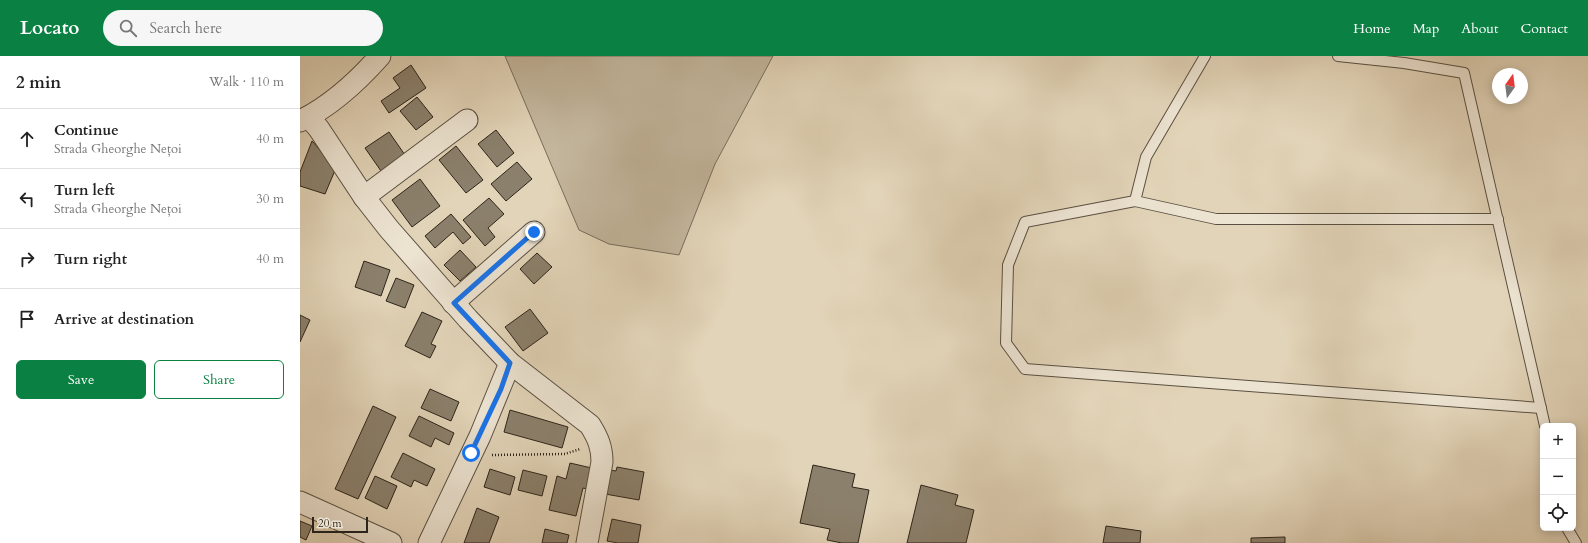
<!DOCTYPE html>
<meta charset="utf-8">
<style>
body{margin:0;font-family:Cardo,serif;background:#f6f6f6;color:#222}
.controls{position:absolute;right:12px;bottom:12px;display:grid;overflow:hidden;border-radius:6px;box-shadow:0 2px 10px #0003}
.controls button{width:36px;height:36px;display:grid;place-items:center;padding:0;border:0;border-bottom:1px solid #e0e0e0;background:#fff;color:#222;font:20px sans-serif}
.compass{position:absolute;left:1192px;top:12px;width:36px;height:36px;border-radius:50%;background:#fff;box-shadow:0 2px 10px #0003;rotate:14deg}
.scale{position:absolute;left:12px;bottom:10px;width:56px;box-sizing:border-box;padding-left:4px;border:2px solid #2d241a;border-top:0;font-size:11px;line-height:14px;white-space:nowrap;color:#2d241a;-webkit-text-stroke:3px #ece3d1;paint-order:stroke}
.stop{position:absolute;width:12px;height:12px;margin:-9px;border:3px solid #1a73e8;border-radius:50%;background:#fff}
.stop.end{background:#1a73e8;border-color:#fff;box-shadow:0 1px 4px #0008}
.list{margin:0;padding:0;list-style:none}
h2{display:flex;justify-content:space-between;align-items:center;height:52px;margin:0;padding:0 16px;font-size:17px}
h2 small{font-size:13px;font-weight:400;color:#767676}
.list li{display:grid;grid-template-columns:26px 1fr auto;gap:12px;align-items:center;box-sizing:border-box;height:60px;padding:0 16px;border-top:1px solid #e0e0e0}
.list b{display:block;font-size:15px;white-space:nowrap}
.list p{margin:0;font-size:13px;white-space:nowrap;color:#767676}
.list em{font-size:13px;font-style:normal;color:#767676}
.actions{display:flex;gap:8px;padding:12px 16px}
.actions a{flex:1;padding:9px 0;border:1px solid #0b8043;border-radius:6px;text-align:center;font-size:14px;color:#0b8043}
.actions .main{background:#0b8043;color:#fff}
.icon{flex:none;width:22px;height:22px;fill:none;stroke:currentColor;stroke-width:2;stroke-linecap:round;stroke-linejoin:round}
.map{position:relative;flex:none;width:1288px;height:487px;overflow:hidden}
header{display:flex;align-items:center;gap:24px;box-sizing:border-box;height:56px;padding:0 20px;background:#0b8043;color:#fff}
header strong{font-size:19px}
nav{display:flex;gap:22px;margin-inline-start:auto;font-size:14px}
.search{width:280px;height:36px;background:#f6f6f6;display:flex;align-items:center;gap:10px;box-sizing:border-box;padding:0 14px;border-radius:22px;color:#767676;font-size:15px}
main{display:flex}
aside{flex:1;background:#fff}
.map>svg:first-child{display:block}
</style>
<header>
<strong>Locato</strong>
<div class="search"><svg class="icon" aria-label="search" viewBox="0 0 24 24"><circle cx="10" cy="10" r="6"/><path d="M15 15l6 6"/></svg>Search here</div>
<nav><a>Home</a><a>Map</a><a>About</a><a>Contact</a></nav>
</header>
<main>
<aside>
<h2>2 min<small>Walk · 110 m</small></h2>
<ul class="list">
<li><svg class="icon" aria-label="ahead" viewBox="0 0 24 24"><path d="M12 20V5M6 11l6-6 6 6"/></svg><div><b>Continue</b><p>Strada Gheorghe Nețoi</p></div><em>40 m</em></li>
<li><svg class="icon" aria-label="left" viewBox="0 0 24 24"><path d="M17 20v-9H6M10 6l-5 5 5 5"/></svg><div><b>Turn left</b><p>Strada Gheorghe Nețoi</p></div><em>30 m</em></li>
<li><svg class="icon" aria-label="right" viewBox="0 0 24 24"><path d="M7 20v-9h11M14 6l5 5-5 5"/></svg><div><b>Turn right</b></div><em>40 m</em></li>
<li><svg class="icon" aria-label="arrive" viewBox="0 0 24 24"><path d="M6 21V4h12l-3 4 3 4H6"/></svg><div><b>Arrive at destination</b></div></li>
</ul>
<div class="actions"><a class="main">Save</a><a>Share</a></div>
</aside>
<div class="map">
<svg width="1288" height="487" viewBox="0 0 1288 487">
<rect width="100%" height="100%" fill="#e2d4b8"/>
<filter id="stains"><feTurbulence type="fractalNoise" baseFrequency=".005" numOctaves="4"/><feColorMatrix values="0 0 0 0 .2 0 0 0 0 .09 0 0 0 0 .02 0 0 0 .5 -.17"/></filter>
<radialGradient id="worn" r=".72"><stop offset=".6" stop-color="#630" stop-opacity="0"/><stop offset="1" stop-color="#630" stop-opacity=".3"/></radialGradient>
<!-- green -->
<path fill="#c3b69d" stroke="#786d5c" d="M205,0H473L415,108L379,199L309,188L279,174Z"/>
<!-- building -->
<g fill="#8b806c" stroke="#2d241a">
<path d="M111,9L126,32L89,57L81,45L100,32L93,22Z"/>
<path d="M117,41L133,61L116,74L100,55Z"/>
<path d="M196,74L214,97L197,111L178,88Z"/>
<path d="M89,76L105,99L81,115L65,92Z"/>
<path d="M12,85L36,112L25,138L0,130V116Z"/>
<path d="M156,90L183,124L166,137L139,104Z"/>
<path d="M217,106L232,123L206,145L191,128Z"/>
<path d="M120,123L140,150L112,171L92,144Z"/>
<path d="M189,142L204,158L188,172L195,181L185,190L163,164Z"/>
<path d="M151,158L171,181L163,188L153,176L135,192L125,180Z"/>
<path d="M160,194L176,211L160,225L144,209Z"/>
<path d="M237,197L252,211L234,228L220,213Z"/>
<path d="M64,205L90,214L81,240L55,231Z"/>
<path d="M96,222L114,229L105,252L86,245Z"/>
<path d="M230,253L248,277L223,295L205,271Z"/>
<path d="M122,256L142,265L131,288L136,290L130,302L105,290Z"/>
<path d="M0,259L10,264L0,286Z"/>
<path d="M130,333L159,346L151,365L121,352Z"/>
<path d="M73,350L96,361L58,443L35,433Z"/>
<path d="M210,354L268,371L262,392L204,376Z"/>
<path d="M119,360L154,377L149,389L135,382L131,391L109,380Z"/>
<path d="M103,397L135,413L127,430L114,424L111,431L91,421Z"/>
<path d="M270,407L296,413L291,434L283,432L276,460L249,454L257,420L266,423Z"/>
<path d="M513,409L555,418L552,431L569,434L558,487H542L527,484L530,473L500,467Z"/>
<path d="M317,411L344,416L339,444L305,438L310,414L316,415Z"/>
<path d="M190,413L215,421L210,439L184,431Z"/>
<path d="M223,414L247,420L242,440L218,434Z"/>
<path d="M75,420L97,430L87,453L65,442Z"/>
<path d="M621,429L658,439L655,449L674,454L666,487H607Z"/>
<path d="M177,452L199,461L189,487H164Z"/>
<path d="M312,463L341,469L338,487H318L307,485Z"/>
<path d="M0,465L12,470L6,484L0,481Z"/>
<path d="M806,470L841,475L840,487H803Z"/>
<path d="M245,473L269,479L267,487H242Z"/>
<path d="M985,481V487H951V482Z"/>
</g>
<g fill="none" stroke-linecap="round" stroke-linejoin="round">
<defs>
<g id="lane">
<path d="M905,0L846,101L835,145L725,166L708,209L706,287L725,313L1241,352"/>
<path d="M1038,0L1104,7L1164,17L1245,370"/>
<path d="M835,145L916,163H1198"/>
<path d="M1267,472L1276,487"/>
</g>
<g id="street">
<path d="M9,61L19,73L64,141L89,173L168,263L210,307L290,369C298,382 302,391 302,406L287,487"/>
<path d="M0,65C31,50 57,26 80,0"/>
<path d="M64,141L167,64"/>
<path d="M153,247L234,176"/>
<path d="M0,446L91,487"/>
<path d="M129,487L180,380L210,307"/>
</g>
</defs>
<!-- lane casing -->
<use href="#lane" stroke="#5a5042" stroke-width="12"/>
<!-- street casing -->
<use href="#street" stroke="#5a5042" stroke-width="23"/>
<!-- path -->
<path stroke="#2d241a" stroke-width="2.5" stroke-dasharray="1 2" stroke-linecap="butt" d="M192,399L265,398L280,393"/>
<!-- lane -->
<use href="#lane" stroke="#ece3d1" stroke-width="10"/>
<!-- street -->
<use href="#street" stroke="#ece3d1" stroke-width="21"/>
</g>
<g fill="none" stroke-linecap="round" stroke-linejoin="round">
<!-- route -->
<path stroke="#1a73e8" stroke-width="5" d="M171,397L201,333L210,307L154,247L234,176"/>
</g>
<rect width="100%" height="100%" filter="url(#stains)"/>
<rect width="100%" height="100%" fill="url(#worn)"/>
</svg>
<div class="controls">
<button>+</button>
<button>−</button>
<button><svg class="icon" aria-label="locate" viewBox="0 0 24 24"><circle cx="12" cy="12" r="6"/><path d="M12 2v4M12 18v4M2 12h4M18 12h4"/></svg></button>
</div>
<svg class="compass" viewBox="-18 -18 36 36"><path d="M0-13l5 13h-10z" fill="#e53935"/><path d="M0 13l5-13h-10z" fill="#767676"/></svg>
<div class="scale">20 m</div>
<div class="stop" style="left:171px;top:397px"></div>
<div class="stop end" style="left:234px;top:176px"></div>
</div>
</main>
